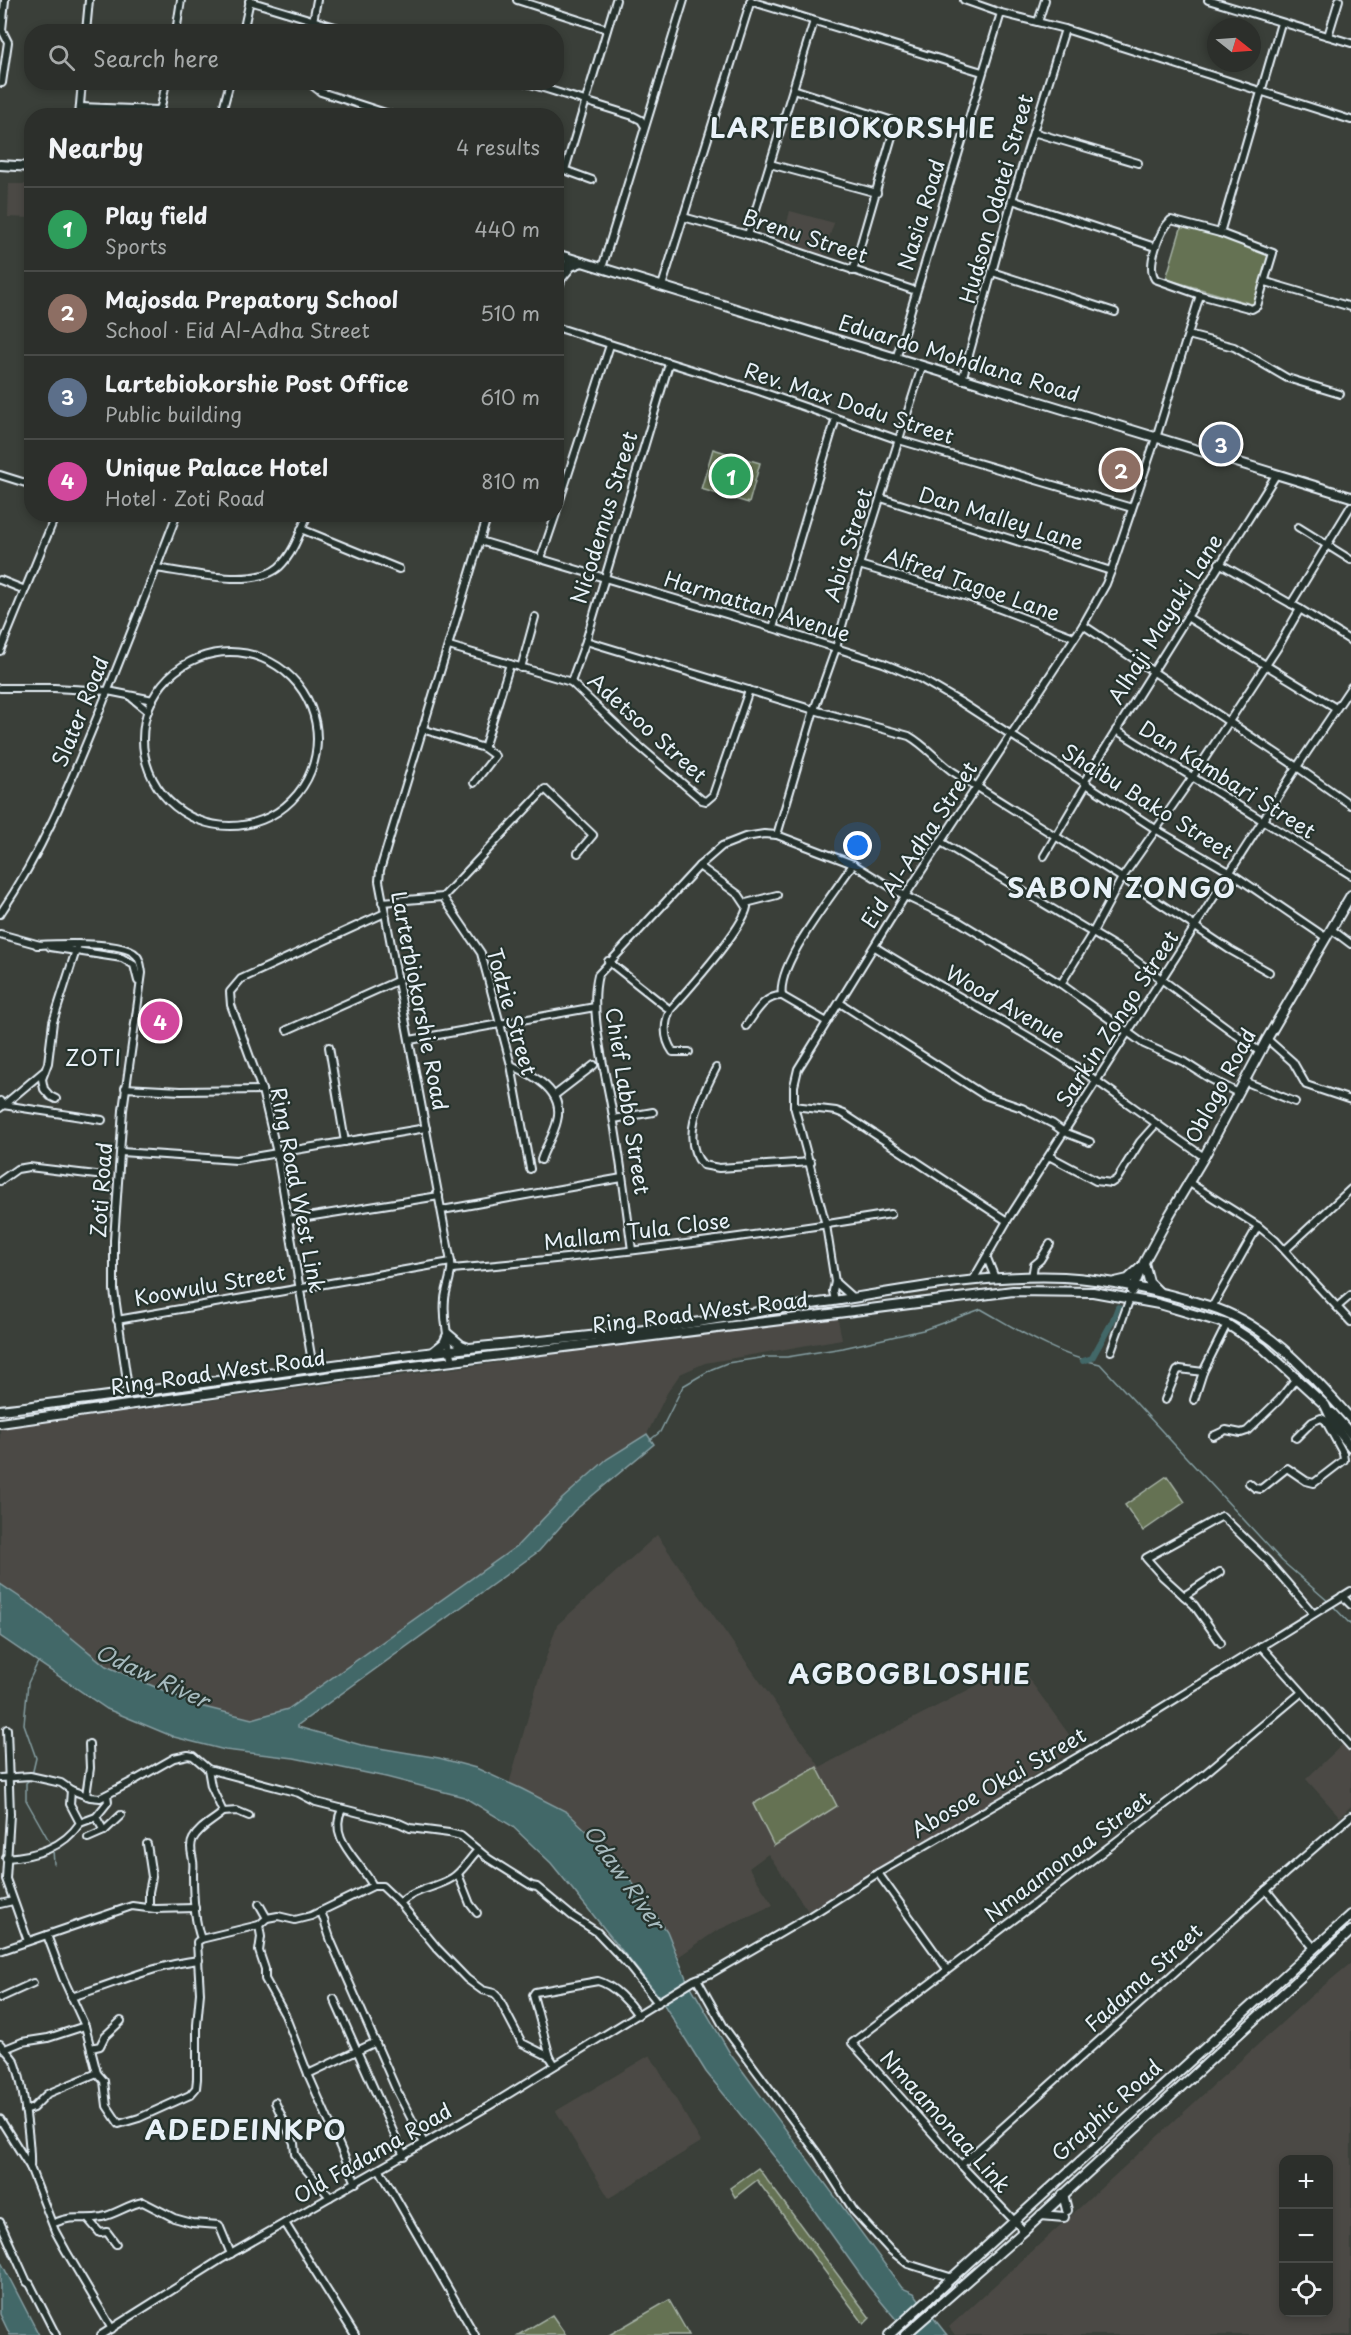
<!DOCTYPE html>
<meta charset="utf-8">
<style>
body{margin:0;font-family:"Playpen Sans",sans-serif;background:#383b37;color:#f1f3f6}
.controls{position:absolute;right:18px;bottom:18px;display:grid;overflow:hidden;border-radius:12px;box-shadow:0 3px 9px #0003}
.controls button{width:54px;height:54px;display:grid;place-items:center;padding:0;border:0;border-bottom:2px solid #484a47;background:#2c2f2b;color:#f1f3f6;font:30px sans-serif}
.compass{position:absolute;left:1207px;top:18px;width:54px;height:54px;border-radius:50%;background:#2c2f2b;box-shadow:0 3px 9px #0003;rotate:107deg}
.you{position:absolute;left:858px;top:846px;width:21px;height:21px;margin:-15px;border:4px solid #fff;border-radius:50%;background:#1a73e8;box-shadow:0 0 0 9px #1a73e833}
.badge{display:grid;place-items:center;width:39px;height:39px;border-radius:50%;background:#e797bd;color:#fff;font-size:20px;font-weight:700}
.pin{position:absolute;translate:-50% -50%;border:3px solid #fff;box-shadow:0 2px 6px #0006}
.list{margin:0;padding:0;list-style:none}
h2{display:flex;justify-content:space-between;align-items:center;height:78px;margin:0;padding:0 24px;font-size:26px}
h2 small{font-size:20px;font-weight:400;color:#a6a9a9}
.list li{display:grid;grid-template-columns:39px 1fr auto;gap:18px;align-items:center;box-sizing:border-box;height:84px;padding:0 24px;border-top:2px solid #484a47}
.list b{display:block;font-size:22px;white-space:nowrap}
.list p{margin:0;font-size:20px;white-space:nowrap;color:#a6a9a9}
.list em{font-size:20px;font-style:normal;color:#a6a9a9}
.icon{flex:none;width:33px;height:33px;fill:none;stroke:currentColor;stroke-width:2;stroke-linecap:round;stroke-linejoin:round}
.map{position:relative;flex:none;width:1351px;height:2335px;overflow:hidden}
.search{position:absolute;background:#2c2f2b;box-shadow:0 3px 9px #0003;left:24px;top:24px;width:540px;height:66px;display:flex;align-items:center;gap:15px;box-sizing:border-box;padding:0 21px;border-radius:24px;color:#a6a9a9;font-size:22px}
.panel{position:absolute;background:#2c2f2b;box-shadow:0 3px 9px #0003;left:24px;top:108px;width:540px;height:414px;border-radius:24px}
.map>svg:first-child{display:block}
</style>
<div class="map">
<svg width="1351" height="2335" viewBox="0 0 1351 2335">
<rect width="100%" height="100%" fill="#3a3f39"/>
<filter id="ink" filterUnits="userSpaceOnUse"><feTurbulence type="fractalNoise" baseFrequency=".0167" numOctaves="2"/><feDisplacementMap in="SourceGraphic" scale="12" xChannelSelector="R" yChannelSelector="G"/><feConvolveMatrix kernelMatrix="1 2 1 2 8 2 1 2 1" color-interpolation-filters="sRGB"/></filter>
<g filter="url(#ink)">
<!-- built -->
<g fill="#4b4a45" fill-rule="evenodd">
<path d="M9,184H31V218L8,217Z"/>
<path d="M790,211L834,223L823,255L782,243Z"/>
<path d="M837,1315L842,1339L705,1363L680,1374L667,1393L647,1434L607,1459L562,1499L517,1546L288,1709L252,1719L200,1706L106,1666L33,1606L0,1584V1428L511,1361L560,1352Z"/>
<path d="M657,1535L820,1767L1018,1664L1078,1747L910,1854L808,1911L768,1854L749,1868L773,1905L716,1931L675,1959L508,1788L537,1685L557,1625Z"/>
<path d="M1343,1744L1351,1753V1806L1340,1817L1306,1779Z"/>
<path d="M1351,1963V2335H955L949,2327L1310,1997ZM1284,2160H1328V2312H1284Z"/>
<path d="M650,2055L701,2142L609,2198L556,2111Z"/>
</g>
<!-- green -->
<g fill="#657253" stroke="#a6b2a6" stroke-width="1.5">
<path d="M1182,225L1271,252L1255,305L1166,279Z"/>
<path d="M713,449L760,463L749,503L701,489Z"/>
<path d="M1167,1476L1185,1502L1143,1531L1125,1505Z"/>
<path d="M817,1767L837,1806L774,1846L753,1804Z"/>
<path d="M758,2168L870,2318L864,2324L757,2180L735,2197L730,2188Z"/>
<path d="M669,2300L689,2335H609Z"/>
<path d="M552,2315L566,2335H518Z"/>
</g>
<!-- water -->
<g fill="#436768" stroke="#859ea2" stroke-width="1.5">
<path d="M647,1434L654,1444L574,1511L539,1551L298,1725V1727L361,1745L439,1758L476,1768L522,1789L567,1812L614,1857L667,1931L686,1978L731,2055L902,2288L914,2293L947,2335H909L869,2287L789,2175L706,2072L658,1995L551,1863L512,1826L464,1797L386,1777L294,1758L225,1750L174,1737L107,1709L0,1636V1584L33,1606L106,1666L200,1706L252,1719L288,1709L517,1546L562,1499L607,1459Z"/>
<path d="M0,2260L39,2335H10L0,2314Z"/>
</g>
<g fill="none" stroke-linecap="round" stroke-linejoin="round">
<!-- stream -->
<g stroke="#859ea2" stroke-width="1.5">
<path d="M650,1440L660,1432L683,1386L712,1369L727,1363L767,1357H787L843,1348L923,1330L981,1309C1018,1330 1058,1356 1100,1364L1282,1561L1330,1603"/>
<path d="M1333,1606L1351,1625"/>
<path d="M32,1775L36,1758L24,1724L28,1683L38,1662"/>
<path d="M30,1779L26,1783V1800L52,1846"/>
<path d="M53,1850L54,1864"/>
</g>
<!-- canal -->
<path stroke="#436768" stroke-width="6" d="M1083,1361L1092,1358L1112,1322L1118,1307"/>
<defs>
<g id="minor">
<path d="M517,0L607,29"/>
<path d="M964,0L1001,13L1065,29L1351,120"/>
<path d="M1208,0L1351,43"/>
<path d="M249,1L352,32"/>
<path d="M750,1L982,72"/>
<path d="M1038,22L1045,0"/>
<path d="M86,32L89,0"/>
<path d="M176,32L181,0"/>
<path d="M243,32L250,0"/>
<path d="M311,32L317,0"/>
<path d="M1328,36L1339,0"/>
<path d="M308,82L321,92L395,116"/>
<path d="M524,82L633,116L641,120L644,125"/>
<path d="M2,83L8,42L2,30L5,0"/>
<path d="M793,89L890,120L895,126L853,271"/>
<path d="M80,107L159,110L161,107L166,82"/>
<path d="M79,116L82,82"/>
<path d="M221,116L230,82"/>
<path d="M1033,132L1138,163"/>
<path d="M770,164L877,193"/>
<path d="M556,167L592,180"/>
<path d="M565,170L616,0"/>
<path d="M1012,200L1155,247"/>
<path d="M683,217L748,235L916,291"/>
<path d="M1171,220L1220,233L1273,253L1257,306L1252,309L1200,295L1155,279C1146,265 1160,230 1171,220Z"/>
<path d="M1220,233L1281,23"/>
<path d="M748,235L814,21"/>
<path d="M602,268L684,0"/>
<path d="M992,272L1115,312"/>
<path d="M556,279L560,266"/>
<path d="M1266,282L1351,307"/>
<path d="M662,286L751,0"/>
<path d="M556,295L569,258"/>
<path d="M556,327L759,391L899,440L1132,508"/>
<path d="M1188,335L1234,347L1287,378L1340,394"/>
<path d="M896,359L1001,13"/>
<path d="M962,380L1012,200L1065,29"/>
<path d="M0,475L32,485"/>
<path d="M881,498L1111,571"/>
<path d="M556,512L610,345"/>
<path d="M1298,527L1351,560"/>
<path d="M301,529L399,569"/>
<path d="M480,541L773,628L883,663L919,678L962,703L1157,830L1231,873L1325,937"/>
<path d="M541,558L556,514"/>
<path d="M1219,563L1300,609L1351,641"/>
<path d="M859,565L968,597L1074,637"/>
<path d="M156,568C186,572 254,589 279,567C294,553 300,532 308,514"/>
<path d="M0,580L25,590"/>
<path d="M1291,604L1351,506"/>
<path d="M1187,617L1336,708"/>
<path d="M1083,625L1297,767L1351,805"/>
<path d="M773,628L836,418"/>
<path d="M586,641L814,710L909,736C925,745 937,760 952,771L1122,878L1230,950L1269,972"/>
<path d="M449,646L571,682L633,741L702,800L706,801L713,795L749,690"/>
<path d="M0,651L56,514"/>
<circle cx="230" cy="739" r="87"/>
<path d="M521,668L535,617"/>
<path d="M571,682L586,641L669,364"/>
<path d="M0,688H54L108,691L153,700"/>
<path d="M132,698L148,711"/>
<path d="M422,729L484,748L495,756L474,783"/>
<path d="M1116,730L1351,875"/>
<path d="M484,748L510,664"/>
<path d="M1084,782L1276,475"/>
<path d="M777,835L814,710L836,648L859,565L922,367"/>
<path d="M941,842L1126,953L1260,1052"/>
<path d="M1044,856L1087,783"/>
<path d="M443,897L481,953L511,1065L530,1169"/>
<path d="M443,897L545,789L593,835L578,853"/>
<path d="M382,902L443,897"/>
<path d="M746,903L777,895"/>
<path d="M0,914C43,851 71,781 100,710C126,645 152,580 177,514"/>
<path d="M1331,929L1351,944"/>
<path d="M0,934L40,945"/>
<path d="M37,945C56,944 124,941 136,955C141,960 141,967 142,973L123,1110L114,1240V1290L129,1395"/>
<path d="M50,947L122,958L134,965L138,981"/>
<path d="M875,947C937,986 1003,1019 1065,1059C1112,1091 1157,1125 1204,1157"/>
<path d="M608,961L670,1010"/>
<path d="M1061,984L1093,932L1122,878L1192,778L1278,647L1300,609"/>
<path d="M782,996C776,963 835,893 853,864"/>
<path d="M840,1003L984,1095L1022,1108L1053,1124L1064,1132L1090,1142"/>
<path d="M746,1026C755,1014 764,995 782,996L827,1022"/>
<path d="M287,1030L399,980"/>
<path d="M1267,1039L1293,1062L1306,1085L1351,1100"/>
<path d="M410,1040L595,1007"/>
<path d="M329,1047L345,1142"/>
<path d="M689,1052H673C664,1039 664,1024 670,1010C687,991 743,929 747,907L739,895L699,866"/>
<path d="M511,1065C533,1075 565,1091 557,1121C554,1135 545,1147 541,1160"/>
<path d="M716,1068C703,1094 678,1139 703,1165L719,1168L811,1162"/>
<path d="M1244,1081L1295,1102"/>
<path d="M125,1088L181,1091L262,1090"/>
<path d="M555,1095L594,1065"/>
<path d="M56,1099L50,1096L44,1089L42,1079L48,1063L53,1022L78,944"/>
<path d="M0,1101L3,1105L102,1120"/>
<path d="M794,1106L836,1111L844,1114L1007,1221"/>
<path d="M0,1108L43,1072"/>
<path d="M614,1119L653,1112"/>
<path d="M121,1152L236,1160L426,1128"/>
<path d="M1049,1156L1096,1181L1111,1183L1117,1179L1140,1142L1156,1124"/>
<path d="M0,1181L17,1169L29,1167L96,1175"/>
<path d="M1188,1182L1258,1226L1275,1240L1351,1322"/>
<path d="M442,1210L622,1178"/>
<path d="M288,1220L439,1196"/>
<path d="M632,1250C626,1206 621,1161 613,1117C607,1075 588,1015 598,975L699,866L722,846L745,837L764,834L777,835L853,864L905,896L958,921L1061,984L1144,1044L1184,1062L1209,1078L1238,1093"/>
<path d="M1285,1250L1351,1189"/>
<path d="M987,1258L995,1278"/>
<path d="M452,1269C599,1256 746,1238 891,1214"/>
<path d="M1032,1277L1034,1265L1040,1260L1050,1244"/>
<path d="M973,1280L1007,1221L1297,767L1351,687"/>
<path d="M835,1282L853,1298"/>
<path d="M835,1301L833,1291L835,1282L826,1225L794,1106V1086L798,1069L905,896L1083,625L1106,584L1111,571L1156,438L1200,295"/>
<path d="M1212,1307L1258,1226"/>
<path d="M1337,1307L1351,1295"/>
<path d="M117,1320L451,1262"/>
<path d="M1111,1351L1130,1298"/>
<path d="M453,1361C448,1342 443,1319 445,1299C446,1287 453,1274 451,1262L379,881L380,870L488,514"/>
<path d="M313,1368L277,1153L262,1090L231,1005L230,992L241,979L385,913"/>
<path d="M1165,1400L1177,1371L1180,1369L1203,1372"/>
<path d="M1194,1400L1203,1372L1227,1324"/>
<path d="M1213,1436L1226,1430L1241,1433L1247,1431L1279,1400L1297,1377"/>
<path d="M1249,1483L1255,1488L1261,1489L1287,1468L1306,1481L1314,1483L1344,1460L1343,1453L1325,1420L1321,1418L1312,1422L1296,1438"/>
<path d="M1184,1596L1220,1572"/>
<path d="M1342,1596L1351,1605"/>
<path d="M1221,1643L1194,1605L1162,1576L1146,1558L1222,1516L1268,1561L1313,1613"/>
<path d="M1261,1646L1351,1747"/>
<path d="M7,1729L10,1814L6,1879L28,1941"/>
<path d="M208,1769L211,1786L223,1812"/>
<path d="M0,1778L30,1776L48,1780L61,1783L71,1790L90,1797L100,1798L137,1779L174,1758L188,1755L193,1756L208,1769L299,1793L316,1802L399,1823L410,1828L449,1833L461,1836L489,1859L532,1886L537,1887L572,1916L597,1932L626,1963L658,2003"/>
<path d="M86,1796L90,1768L89,1744"/>
<path d="M342,1809C327,1839 360,1860 373,1886"/>
<path d="M223,1812L237,1811L249,1816"/>
<path d="M80,1823L96,1817L108,1802L107,1795"/>
<path d="M104,1831L121,1815"/>
<path d="M88,1838L104,1831L96,1817"/>
<path d="M147,1844L152,1877L149,1892V1908"/>
<path d="M6,1858C36,1856 63,1848 80,1823L70,1804L71,1790"/>
<path d="M878,1873L947,1969"/>
<path d="M458,1874L470,1904L477,1913"/>
<path d="M1266,1890L1314,1948"/>
<path d="M400,1903C414,1889 436,1888 452,1878C462,1872 469,1859 478,1850"/>
<path d="M0,1904L13,1901"/>
<path d="M259,1904L267,1918"/>
<path d="M321,1911L331,1941L396,2089L424,2143"/>
<path d="M259,1925L261,1937L259,1951L265,1969V1979L285,2015L308,2074L356,2183"/>
<path d="M47,1935L63,1978L85,2026L97,2073L104,2081L107,2106L119,2124L139,2118L190,2095L196,2088L197,2079V2025L200,1993L197,1942L201,1939C194,1919 193,1896 193,1875C193,1870 194,1865 193,1861C192,1853 189,1846 193,1839C200,1826 214,1821 223,1812"/>
<path d="M201,1939L259,1925L267,1918L278,1916L295,1920L311,1916L373,1886H382L400,1903L437,1948L467,1979L482,1990L494,1993L498,1997L522,2043L550,2057L555,2065"/>
<path d="M0,1951L132,1906L155,1909L195,1908"/>
<path d="M697,1979L724,2027L817,2153L854,2211L889,2249L908,2264L953,2278"/>
<path d="M71,1997C114,1984 154,1965 199,1960"/>
<path d="M0,1998L33,1983"/>
<path d="M334,1999L404,2156"/>
<path d="M0,2044C5,2050 11,2055 15,2062C23,2080 31,2147 30,2167"/>
<path d="M91,2048L100,2046L105,2036L121,2021"/>
<path d="M5,2049L22,2042L48,2038L85,2026"/>
<path d="M550,2057L533,1995L535,1992L598,1981C613,1985 629,2002 638,2015"/>
<path d="M308,2074L376,2042"/>
<path d="M275,2102L294,2143L295,2154L302,2165L330,2197"/>
<path d="M25,2111L33,2108L47,2094L97,2073"/>
<path d="M0,2119L30,2167L55,2231L66,2251L112,2329"/>
<path d="M961,2165L1266,1890L1351,1816"/>
<path d="M380,2170L475,2335"/>
<path d="M88,2219L100,2233L107,2232L116,2244"/>
<path d="M0,2222L27,2282L30,2284L56,2335"/>
<path d="M54,2223C76,2214 81,2221 102,2217C116,2214 129,2204 143,2202L174,2218L192,2223L219,2225L231,2254"/>
<path d="M285,2223L355,2335"/>
<path d="M1024,2231L961,2165L852,2043L1202,1776L1301,1693"/>
<path d="M101,2335L220,2260L489,2106L694,1980L712,1973L810,1916L878,1873L1148,1716L1351,1591"/>
</g>
<g id="major">
<path d="M0,165L32,167"/>
<path d="M556,254L1351,497"/>
<path d="M556,257L560,268"/>
<path d="M562,277L571,266L582,262"/>
<path d="M1144,1263L1149,1282L1158,1291"/>
<path d="M1115,1282L1128,1279L1140,1268"/>
<path d="M1132,1291L1144,1262L1170,1214L1204,1157L1267,1039L1351,895"/>
<path d="M434,1351L444,1343L448,1334L461,1345L469,1348"/>
<path d="M0,1410C143,1393 284,1370 427,1353C499,1344 572,1339 644,1330C686,1325 728,1317 770,1310C795,1306 821,1303 847,1299C918,1287 991,1274 1064,1277C1112,1280 1163,1292 1209,1306C1268,1324 1311,1375 1351,1419"/>
<path d="M1332,1413L1351,1434"/>
<path d="M0,1423L333,1376L982,1295L1013,1291L1093,1292L1159,1304L1227,1324L1262,1347L1325,1405L1336,1428L1351,1447"/>
<path d="M1063,2194L1067,2210"/>
<path d="M1041,2215L1064,2217"/>
<path d="M889,2335L1351,1915"/>
<path d="M905,2335L1024,2231L1351,1931"/>
</g>
</defs>
<!-- minor casing -->
<use href="#minor" stroke="#e8f1f8" stroke-width="10"/>
<!-- major casing -->
<use href="#major" stroke="#e8f1f8" stroke-width="12"/>
<!-- minor -->
<use href="#minor" stroke="#26332d" stroke-width="6"/>
<!-- major -->
<use href="#major" stroke="#26332d" stroke-width="8"/>
</g>
</g>
<g text-anchor="middle" stroke-width="4.5" stroke-linejoin="round" paint-order="stroke">
<!-- street labels -->
<g font-size="21" fill="#e8f1f8" stroke="#26332d">
<text transform="translate(997 199) rotate(-74)" y="7">Hudson Odotei Street</text>
<text transform="translate(922 215) rotate(-73)" y="7">Nasia Road</text>
<text transform="translate(805 237) rotate(18)" y="7">Brenu Street</text>
<text transform="translate(959 359) rotate(17)" y="7">Eduardo Mohdlana Road</text>
<text transform="translate(849 404) rotate(18)" y="7">Rev. Max Dodu Street</text>
<text transform="translate(605 518) rotate(-73)" y="7">Nicodemus Street</text>
<text transform="translate(1001 519) rotate(17)" y="7">Dan Malley Lane</text>
<text transform="translate(849 545) rotate(-73)" y="7">Abia Street</text>
<text transform="translate(972 585) rotate(19)" y="7">Alfred Tagoe Lane</text>
<text transform="translate(757 607) rotate(17)" y="7">Harmattan Avenue</text>
<text transform="translate(1166 619) rotate(-58)" y="7">Alhaji Mayaki Lane</text>
<text transform="translate(81 712) rotate(-68)" y="7">Slater Road</text>
<text transform="translate(647 728) rotate(42)" y="7">Adetsoo Street</text>
<text transform="translate(1227 780) rotate(32)" y="7">Dan Kambari Street</text>
<text transform="translate(1147 802) rotate(32)" y="7">Shaibu Bako Street</text>
<text transform="translate(920 845) rotate(-57)" y="7">Eid Al-Adha Street</text>
<text transform="translate(419 1001) rotate(79)" y="7">Larterbiokorshie Road</text>
<text transform="translate(1005 1005) rotate(30)" y="7">Wood Avenue</text>
<text transform="translate(511 1012) rotate(74)" y="7">Todzie Street</text>
<text transform="translate(1118 1019) rotate(-57)" y="7">Sarkin Zongo Street</text>
<text transform="translate(1221 1086) rotate(-62)" y="7">Oblogo Road</text>
<text transform="translate(627 1101) rotate(81)" y="7">Chief Labbo Street</text>
<text transform="translate(102 1190) rotate(-86)" y="7">Zoti Road</text>
<text transform="translate(297 1190) rotate(79)" y="7">Ring Road West Link</text>
<text transform="translate(637 1232) rotate(-7)" y="7">Mallam Tula Close</text>
<text transform="translate(210 1286) rotate(-10)" y="7">Koowulu Street</text>
<text transform="translate(700 1313) rotate(-7)" y="7">Ring Road West Road</text>
<text transform="translate(218 1373) rotate(-8)" y="7">Ring Road West Road</text>
<text transform="translate(999 1783) rotate(-30)" y="7">Abosoe Okai Street</text>
<text transform="translate(1068 1857) rotate(-37)" y="7">Nmaamonaa Street</text>
<text transform="translate(1144 1978) rotate(-42)" y="7">Fadama Street</text>
<text transform="translate(1107 2111) rotate(-42)" y="7">Graphic Road</text>
<text transform="translate(945 2122) rotate(48)" y="7">Nmaamonaa Link</text>
<text transform="translate(373 2154) rotate(-30)" y="7">Old Fadama Road</text>
</g>
<!-- neighbourhood labels -->
<g font-size="22" letter-spacing="1.5" fill="#e8f1f8" stroke="#26332d">
<text x="94" y="1066">ZOTI</text>
</g>
<!-- water labels -->
<g font-size="22" font-style="italic" fill="#a6babe" stroke="#26332d">
<text transform="translate(152 1676) rotate(25)" y="8">Odaw River</text>
<text transform="translate(624 1877) rotate(55)" y="8">Odaw River</text>
</g>
<!-- district labels -->
<g font-size="27" font-weight="bold" letter-spacing="1.5" fill="#e8f1f8" stroke="#26332d">
<text x="853" y="138">LARTEBIOKORSHIE</text>
<text x="1122" y="898">SABON ZONGO</text>
<text x="910" y="1684">AGBOGBLOSHIE</text>
<text x="246" y="2140">ADEDEINKPO</text>
</g>
</g>
</svg>
<div class="controls">
<button>+</button>
<button>−</button>
<button><svg class="icon" aria-label="locate" viewBox="0 0 24 24"><circle cx="12" cy="12" r="6"/><path d="M12 2v4M12 18v4M2 12h4M18 12h4"/></svg></button>
</div>
<svg class="compass" viewBox="-18 -18 36 36"><path d="M0-13l5 13h-10z" fill="#e53935"/><path d="M0 13l5-13h-10z" fill="#a6a9a9"/></svg>
<div class="you"></div>
<div class="pin badge" style="left:731px;top:476px;background:#2e9e5b">1</div>
<div class="pin badge" style="left:1121px;top:470px;background:#8d6e63">2</div>
<div class="pin badge" style="left:1221px;top:444px;background:#5c6f8a">3</div>
<div class="pin badge" style="left:160px;top:1021px;background:#d1479c">4</div>
<div class="search"><svg class="icon" aria-label="search" viewBox="0 0 24 24"><circle cx="10" cy="10" r="6"/><path d="M15 15l6 6"/></svg>Search here</div>
<section class="panel">
<h2>Nearby<small>4 results</small></h2>
<ul class="list">
<li><span class="badge" style="background:#2e9e5b">1</span><div><b>Play field</b><p>Sports</p></div><em>440 m</em></li>
<li><span class="badge" style="background:#8d6e63">2</span><div><b>Majosda Prepatory School</b><p>School · Eid Al-Adha Street</p></div><em>510 m</em></li>
<li><span class="badge" style="background:#5c6f8a">3</span><div><b>Lartebiokorshie Post Office</b><p>Public building</p></div><em>610 m</em></li>
<li><span class="badge" style="background:#d1479c">4</span><div><b>Unique Palace Hotel</b><p>Hotel · Zoti Road</p></div><em>810 m</em></li>
</ul>
</section>
</div>
